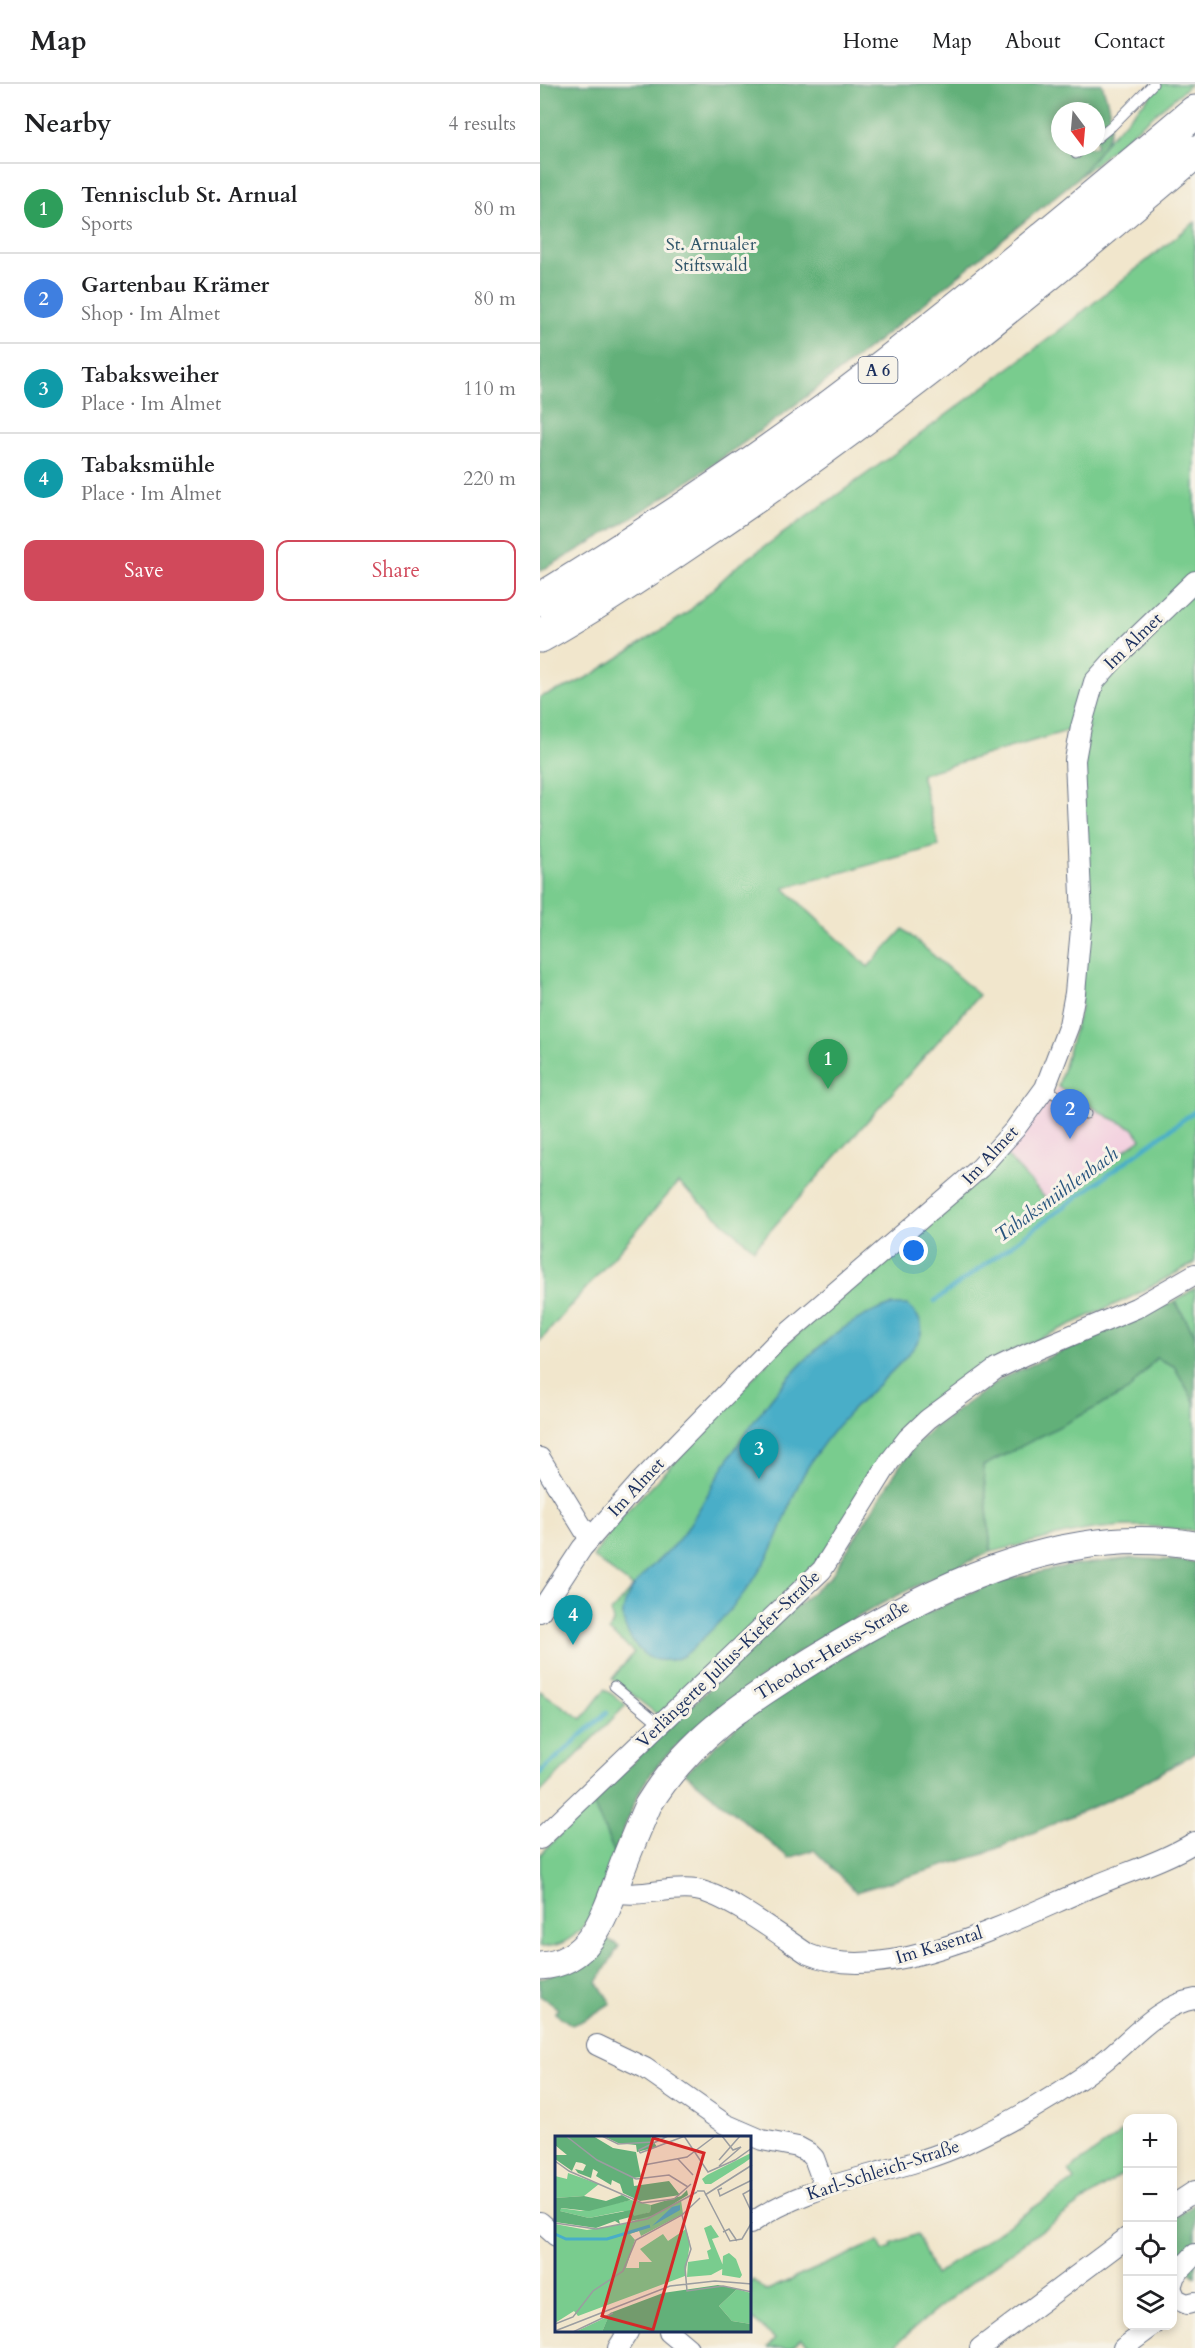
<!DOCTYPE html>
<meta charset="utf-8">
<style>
body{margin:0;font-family:Cardo,serif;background:#f6f6f6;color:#202124}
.controls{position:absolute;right:18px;bottom:18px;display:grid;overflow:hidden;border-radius:12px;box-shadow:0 3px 9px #0003}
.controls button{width:54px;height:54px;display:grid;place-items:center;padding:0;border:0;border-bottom:2px solid #e0e0e0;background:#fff;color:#202124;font:30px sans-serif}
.compass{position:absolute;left:511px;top:18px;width:54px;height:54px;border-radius:50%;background:#fff;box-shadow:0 3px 9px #0003;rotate:164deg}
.you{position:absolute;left:374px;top:1167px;width:21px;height:21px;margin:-15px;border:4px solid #fff;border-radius:50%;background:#1a73e8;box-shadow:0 0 0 9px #1a73e833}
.badge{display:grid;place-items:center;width:39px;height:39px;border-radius:50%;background:#d1495b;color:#fff;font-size:20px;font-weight:700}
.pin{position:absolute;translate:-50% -50px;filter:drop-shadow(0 2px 3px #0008)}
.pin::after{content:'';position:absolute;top:32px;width:21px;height:18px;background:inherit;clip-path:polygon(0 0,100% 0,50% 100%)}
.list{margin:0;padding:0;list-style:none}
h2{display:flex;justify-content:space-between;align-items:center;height:78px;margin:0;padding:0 24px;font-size:26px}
h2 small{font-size:20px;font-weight:400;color:#757577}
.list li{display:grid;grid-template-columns:39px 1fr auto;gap:18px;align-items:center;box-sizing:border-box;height:90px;padding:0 24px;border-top:2px solid #e0e0e0}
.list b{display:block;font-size:22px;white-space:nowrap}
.list p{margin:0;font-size:20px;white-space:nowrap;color:#757577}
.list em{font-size:20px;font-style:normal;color:#757577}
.actions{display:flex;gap:12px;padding:18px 24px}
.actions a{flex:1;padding:14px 0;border:2px solid #d1495b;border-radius:12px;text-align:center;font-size:21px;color:#d1495b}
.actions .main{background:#d1495b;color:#fff}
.icon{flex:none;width:33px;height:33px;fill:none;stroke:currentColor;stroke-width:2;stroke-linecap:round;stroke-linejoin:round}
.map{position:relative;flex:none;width:655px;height:2264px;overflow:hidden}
header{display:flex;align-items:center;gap:36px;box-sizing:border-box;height:84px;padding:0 30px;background:#fff;border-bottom:2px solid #e0e0e0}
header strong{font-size:28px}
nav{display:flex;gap:33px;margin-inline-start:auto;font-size:21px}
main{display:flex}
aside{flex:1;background:#fff}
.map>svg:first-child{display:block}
</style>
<header>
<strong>Map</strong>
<nav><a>Home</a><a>Map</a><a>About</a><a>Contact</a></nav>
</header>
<main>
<aside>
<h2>Nearby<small>4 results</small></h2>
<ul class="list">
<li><span class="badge" style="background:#2e9e5b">1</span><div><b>Tennisclub St. Arnual</b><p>Sports</p></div><em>80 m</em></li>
<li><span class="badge" style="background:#3f7fe0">2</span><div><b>Gartenbau Krämer</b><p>Shop · Im Almet</p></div><em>80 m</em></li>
<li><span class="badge" style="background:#0f9aa8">3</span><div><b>Tabaksweiher</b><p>Place · Im Almet</p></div><em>110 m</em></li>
<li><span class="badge" style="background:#0f9aa8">4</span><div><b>Tabaksmühle</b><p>Place · Im Almet</p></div><em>220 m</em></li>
</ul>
<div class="actions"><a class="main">Save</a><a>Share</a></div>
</aside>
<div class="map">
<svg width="655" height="2264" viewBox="0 0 655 2264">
<rect width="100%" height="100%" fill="#f7f3e8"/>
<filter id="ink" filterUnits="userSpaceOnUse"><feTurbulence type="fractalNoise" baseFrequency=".0167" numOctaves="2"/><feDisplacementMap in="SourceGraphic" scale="12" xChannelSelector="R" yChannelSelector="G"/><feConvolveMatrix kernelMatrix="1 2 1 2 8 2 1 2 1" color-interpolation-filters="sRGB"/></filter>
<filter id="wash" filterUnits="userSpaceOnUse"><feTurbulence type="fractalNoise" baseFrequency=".008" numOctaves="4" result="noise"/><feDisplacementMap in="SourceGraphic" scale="24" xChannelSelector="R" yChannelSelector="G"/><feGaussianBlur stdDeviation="1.35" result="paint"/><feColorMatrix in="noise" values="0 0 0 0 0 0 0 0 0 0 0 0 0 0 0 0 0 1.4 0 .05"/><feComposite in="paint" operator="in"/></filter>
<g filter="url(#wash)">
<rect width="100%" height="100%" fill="#f1e6cc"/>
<!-- built -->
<path fill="#f3cfdf" d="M518,1003L569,1033L593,1044L601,1055L509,1119L465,1070L507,1015L511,1016Z"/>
<!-- green -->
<g fill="#79cc8e" stroke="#4a7e76" stroke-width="1.5">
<path d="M622,0H651L539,93L569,54Z"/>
<path d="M655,138V1179L591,1213L457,1274L408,1310L275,1480L118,1631L72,1595L94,1568L69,1547L73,1538L71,1528L93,1503L53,1473L78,1436L135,1378L237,1268L465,1070L509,1118L601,1055L593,1044L569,1033L518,1003L541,923L542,677L549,643L530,646L381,690L399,762L244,804L328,883L363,845L439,911L214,1165L138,1099L0,1257V613L32,601L52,591L146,530L196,483L339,381L511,253Z"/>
<path d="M655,1204V1251L635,1217Z"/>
<path d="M616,1274L634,1282L655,1319V1447C628,1444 600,1440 572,1443C532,1446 491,1459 451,1468L443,1382L588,1307Z"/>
<path d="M65,1605L86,1621L0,1709V1607L42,1635Z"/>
<path d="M52,1717L75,1770C62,1808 49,1864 0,1863V1771Z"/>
<path d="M587,2045V2087C507,2142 424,2199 352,2264H273L261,2254L251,2264H229L228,2263L235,2255L210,2233V2199L213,2196L225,2207L339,2157L343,2167L352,2164L351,2160L377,2150L395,2191L534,2096L528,2087Z"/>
</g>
<!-- forest -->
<g fill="#62b079" stroke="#3e706c" stroke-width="1.5" fill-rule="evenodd">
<path d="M0,0H562C580,52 569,53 539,93C366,233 197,382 0,487ZM520,27H556V63H520Z"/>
<path d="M635,1217L655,1251V1319L634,1282L616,1274L588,1307L443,1382L451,1468C352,1509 247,1568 166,1637C146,1654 125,1670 110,1691C93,1714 85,1744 75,1770L52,1717L244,1533L291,1492L359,1383L375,1361L395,1342L464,1293Z"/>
<path d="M592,1474L655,1478V1669L589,1707L444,1770L316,1808L274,1766L249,1774L145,1689L212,1629L269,1591L337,1553L425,1511L461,1497L527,1482Z"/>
<path d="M68,1855L79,1862L57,1898L71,1919L46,1935L32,1941L15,1929L18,1925L0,1911V1895L51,1873Z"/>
<path d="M655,2120V2192L638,2177L633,2182V2135Z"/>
</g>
<!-- water -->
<path fill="#48aec8" stroke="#326e93" stroke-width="1.5" d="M352,1221H367C377,1230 385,1239 380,1253C374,1270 324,1313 309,1329C295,1344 282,1360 271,1378C252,1406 246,1439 230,1469C212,1502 187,1532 159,1558C154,1563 148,1570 141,1573C133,1577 121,1577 113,1575C98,1570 82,1545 83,1529C87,1496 120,1479 139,1455C159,1430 172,1400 189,1374C227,1315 282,1241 352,1221Z"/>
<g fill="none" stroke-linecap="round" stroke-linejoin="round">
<!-- stream -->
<g stroke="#48aec8" stroke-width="4.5">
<path d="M395,1217L655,1027"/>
<path d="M0,1689L67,1628"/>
</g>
</g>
</g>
<g filter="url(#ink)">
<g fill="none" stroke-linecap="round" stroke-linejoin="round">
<defs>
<g id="lane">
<path d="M556,55L572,42L613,0"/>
<path d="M536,70L545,63"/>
<path d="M505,1004L546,1030"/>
<path d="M74,1602L120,1640"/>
</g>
<g id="street">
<path d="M0,1374L49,1454"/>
<path d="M0,1528L42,1464L100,1398L235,1260L440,1084L475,1045L505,1004L529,941L535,909L542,834L535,676L541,643L554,598L578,571L655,497"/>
<path d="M0,1755L282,1486L350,1377L368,1354L388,1335L456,1285L485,1271L596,1224L655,1190"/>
<path d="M74,1808C101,1814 128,1802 156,1806C186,1810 241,1852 268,1870C348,1904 479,1833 554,1802C587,1788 624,1777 655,1758"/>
<path d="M57,1961L105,1984L185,2040L222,2056L258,2063L269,2069L274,2074L285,2104"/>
<path d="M632,2122L655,2107"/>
<path d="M0,2138L16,2152"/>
<path d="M210,2140C274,2094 356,2092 426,2059C473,2037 521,2010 563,1978C591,1956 618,1921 655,1915"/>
<path d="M632,2200L635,2191L655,2170"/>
<path d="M632,2206L636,2215L647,2220L655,2218"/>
<path d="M129,2248L148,2264"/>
<path d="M78,2264L88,2248"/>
<path d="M440,2264L588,2153"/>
<path d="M583,2264L613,2242"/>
</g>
<path id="secondary" d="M0,1882C51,1879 65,1831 80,1790C88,1767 98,1744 108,1721C149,1654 207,1617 273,1576C385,1507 519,1438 655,1461"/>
<g id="highway">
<path d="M0,516C98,456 195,393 287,325C414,230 534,129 655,28"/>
<path d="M0,552C52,523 103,489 153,455C329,338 494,205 655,68"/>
</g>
</defs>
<!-- lane casing -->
<use href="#lane" stroke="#666f84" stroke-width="11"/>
<!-- street casing -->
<use href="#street" stroke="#666f84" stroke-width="22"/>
<!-- secondary casing -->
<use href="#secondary" stroke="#666f84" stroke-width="29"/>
<!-- highway casing -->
<use href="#highway" stroke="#666f84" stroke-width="35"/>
<!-- lane -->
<use href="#lane" stroke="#fff" stroke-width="9"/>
<!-- street -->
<use href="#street" stroke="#fff" stroke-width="20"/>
<!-- secondary -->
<use href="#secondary" stroke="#fff" stroke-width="27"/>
<!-- highway -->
<use href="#highway" stroke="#fff" stroke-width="33"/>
</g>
</g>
<g text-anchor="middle" stroke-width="6" stroke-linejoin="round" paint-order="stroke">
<!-- shield labels -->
<rect fill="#f7f3e8" stroke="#5d6a87" stroke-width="1.5" x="318.5" y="273" width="39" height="26" rx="4.5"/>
<g font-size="16" font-weight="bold" fill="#1b2f5e">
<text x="338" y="292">A 6</text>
</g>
<!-- park labels -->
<g font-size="18" fill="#32566a" stroke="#f7f3e8">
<text x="171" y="166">St. Arnualer<tspan x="171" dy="21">Stiftswald</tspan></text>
</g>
<!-- street labels -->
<g font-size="18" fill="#1b2f5e" stroke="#f7f3e8">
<text transform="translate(593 557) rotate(-44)" y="6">Im Almet</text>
<text transform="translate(450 1071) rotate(-47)" y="6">Im Almet</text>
<text transform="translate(96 1403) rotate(-47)" y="6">Im Almet</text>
<text transform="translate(292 1566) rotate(-31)" y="6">Theodor-Heuss-Straße</text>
<text transform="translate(188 1575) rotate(-44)" y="6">Verlängerte Julius-Kiefer-Straße</text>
<text transform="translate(399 1861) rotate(-17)" y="6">Im Kasental</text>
<text transform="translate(343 2086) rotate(-18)" y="6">Karl-Schleich-Straße</text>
</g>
<!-- water labels -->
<g font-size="20" font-style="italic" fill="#28557e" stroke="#f7f3e8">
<text transform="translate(516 1110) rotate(-36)" y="7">Tabaksmühlenbach</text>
</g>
</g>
<!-- overview -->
<g transform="translate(15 2052)">
<rect width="196" height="196" fill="#f1e6cc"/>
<path d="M196,17V22L189,27L156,48H150L147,43L152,39ZM13,37L44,48L29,60L0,62V40L12,43ZM76,64L96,69L95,76L79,81L68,75L34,82L5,75V72L26,75ZM126,64L128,78L86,100L84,95L75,98L80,104L71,132H84V126H97L85,113L108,98L113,105L131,93L135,107L130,140L23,180L19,175L0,187V88L32,94L74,87ZM156,89L164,101L157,103L169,132L156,139L132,141L133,126L154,123L152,115L156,113L149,92ZM174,117L181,123L187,139L185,142L167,139L168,120ZM182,153L196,157V188L177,185L164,170ZM54,180L47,196H20Z" fill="#79cc8e"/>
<path d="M0,0H38L58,12L81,16L86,41L78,42L79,50L114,45L125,59L85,65L68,57L65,48L57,44L56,49L41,40L43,36L38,33L36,42L23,37L20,33L28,35L31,29L27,27L21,26L17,35L0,23L1,19H12L0,9ZM48,0H95L102,11L82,16L81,9L63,7ZM132,54L133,59L100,79L76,85L75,81L64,84L65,88L60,85L41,92L0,86V62L29,60L51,65L67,59L76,64L34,75L6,72L5,75L34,82L76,74L79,80L95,76L96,69L126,60ZM163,149L182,153L164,170L177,185L196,188V196H47L55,177L108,157Z" fill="#62b079"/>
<path d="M125,69V74L97,90L117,71Z" fill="#48aec8"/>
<path fill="none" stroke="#48aec8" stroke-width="3" d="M0,98L11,103H52L95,90"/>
<path fill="none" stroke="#9b9da0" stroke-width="1.5" d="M11,0L42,24L81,43M47,0L63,8L98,6M129,0L153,36L180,24L197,12M85,17L130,0M85,17L84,14L113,0M123,23L138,39M164,24L185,0M0,25L14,35L87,67L119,63L136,48M89,29L132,21L160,0M164,30L186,11L178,14L167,0M81,43L114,39L133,51M167,52L163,54L165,60L197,44M197,53L188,58L197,77M142,55H149L175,105L187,103L197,86M150,59L197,29M127,79L136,113L130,131L132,155L168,150L197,156M0,87L41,93L92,83L142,56M168,96L174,93L182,105M0,188L18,181L38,155L68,135L81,104L127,79L145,62M0,195L115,150L160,145L197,148M18,196L58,177"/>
<path fill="#d62828" fill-opacity="0.15" stroke="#d62828" stroke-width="3" d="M98,2L149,17L98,194L47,180Z"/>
<rect width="196" height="196" fill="none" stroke="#1b2f5e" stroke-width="3"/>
</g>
</svg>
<div class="controls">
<button>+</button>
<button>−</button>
<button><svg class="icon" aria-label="locate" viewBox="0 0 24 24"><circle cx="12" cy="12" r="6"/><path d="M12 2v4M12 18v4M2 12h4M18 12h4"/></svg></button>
<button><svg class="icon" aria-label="layers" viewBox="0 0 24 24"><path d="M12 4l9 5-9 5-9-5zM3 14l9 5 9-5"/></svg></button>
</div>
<svg class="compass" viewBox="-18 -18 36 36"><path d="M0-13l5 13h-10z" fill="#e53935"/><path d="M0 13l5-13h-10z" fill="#757577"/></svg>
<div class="you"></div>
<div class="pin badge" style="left:288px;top:1005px;background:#2e9e5b">1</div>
<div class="pin badge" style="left:530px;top:1055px;background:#3f7fe0">2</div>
<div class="pin badge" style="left:219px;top:1395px;background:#0f9aa8">3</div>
<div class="pin badge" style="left:33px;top:1561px;background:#0f9aa8">4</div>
</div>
</main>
